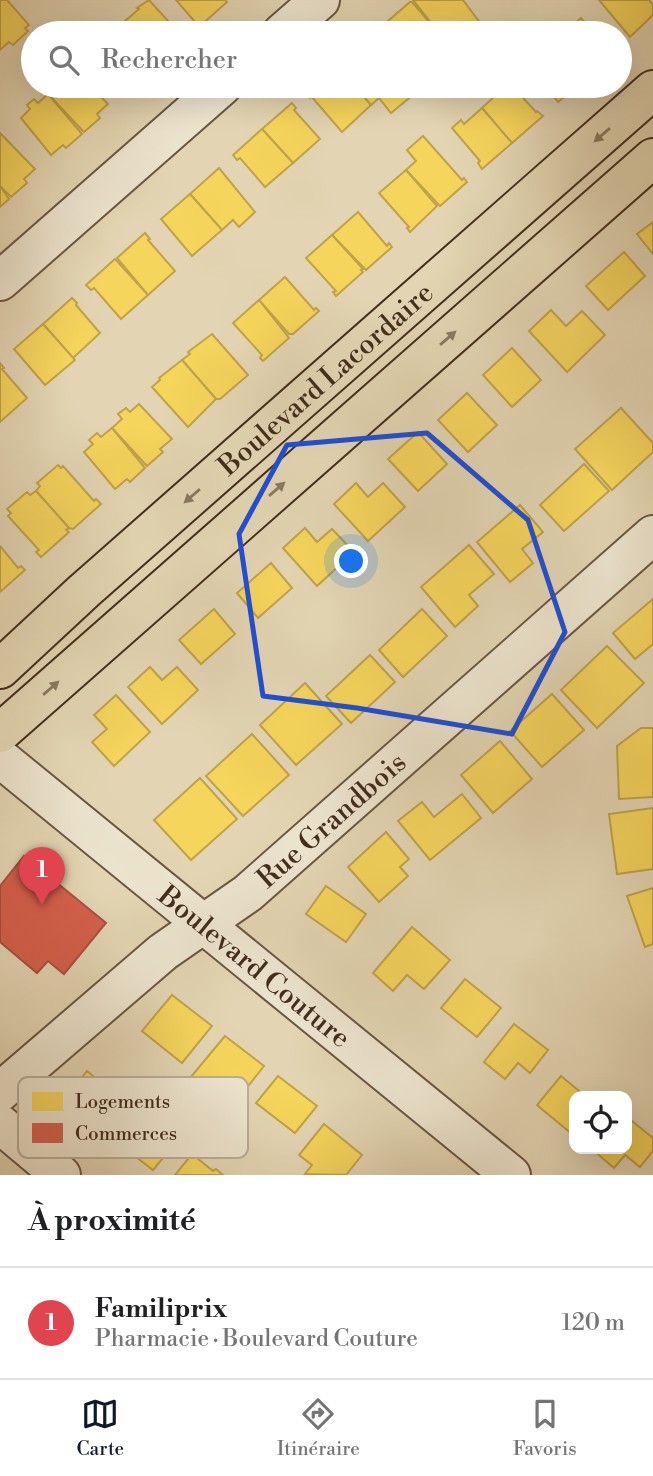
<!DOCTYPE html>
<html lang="fr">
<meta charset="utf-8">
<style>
body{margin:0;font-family:"Libre Bodoni",serif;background:#f2f2f2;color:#202124}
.controls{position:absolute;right:21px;bottom:21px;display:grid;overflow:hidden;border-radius:14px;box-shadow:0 7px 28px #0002}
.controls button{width:63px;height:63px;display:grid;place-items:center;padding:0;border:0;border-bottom:2px solid #e0e0e0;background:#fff;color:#202124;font:35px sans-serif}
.you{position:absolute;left:352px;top:562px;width:24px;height:24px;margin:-18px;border:5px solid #fff;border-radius:50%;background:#1a73e8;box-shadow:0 0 0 10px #1a73e833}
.badge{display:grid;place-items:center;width:46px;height:46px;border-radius:50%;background:#111827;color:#fff;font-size:23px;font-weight:700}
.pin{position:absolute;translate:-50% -58px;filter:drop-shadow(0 2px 4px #0008)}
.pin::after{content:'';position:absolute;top:37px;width:24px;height:21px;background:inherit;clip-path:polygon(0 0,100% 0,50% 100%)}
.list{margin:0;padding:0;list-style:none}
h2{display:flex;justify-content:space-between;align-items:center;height:91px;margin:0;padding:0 28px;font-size:30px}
h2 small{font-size:23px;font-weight:400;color:#757577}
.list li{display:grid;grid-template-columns:46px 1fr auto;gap:21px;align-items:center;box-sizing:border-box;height:112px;padding:0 28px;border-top:2px solid #e0e0e0}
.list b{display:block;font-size:26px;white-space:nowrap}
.list p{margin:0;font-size:23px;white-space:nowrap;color:#757577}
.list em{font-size:23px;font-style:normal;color:#757577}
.icon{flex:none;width:38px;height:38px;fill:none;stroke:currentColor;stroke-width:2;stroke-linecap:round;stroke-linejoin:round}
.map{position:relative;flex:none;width:653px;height:1175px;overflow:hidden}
.search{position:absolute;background:#fff;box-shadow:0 7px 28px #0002;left:21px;right:21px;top:21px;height:77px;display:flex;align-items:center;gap:18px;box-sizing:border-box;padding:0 24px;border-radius:38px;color:#757577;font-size:26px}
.sheet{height:203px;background:#fff}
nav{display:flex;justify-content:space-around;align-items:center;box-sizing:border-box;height:98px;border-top:2px solid #e0e0e0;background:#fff;font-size:19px;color:#757577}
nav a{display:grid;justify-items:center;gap:4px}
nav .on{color:#111827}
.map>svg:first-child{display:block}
</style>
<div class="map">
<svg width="653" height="1175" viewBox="0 0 653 1175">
<rect width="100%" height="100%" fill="#e3d5b3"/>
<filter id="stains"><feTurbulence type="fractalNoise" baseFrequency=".00286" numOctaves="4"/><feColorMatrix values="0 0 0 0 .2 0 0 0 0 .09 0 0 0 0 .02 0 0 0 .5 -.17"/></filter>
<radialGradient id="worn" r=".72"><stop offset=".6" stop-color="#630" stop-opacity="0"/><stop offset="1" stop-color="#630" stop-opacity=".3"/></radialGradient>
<!-- homes -->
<g fill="#f6d55c" stroke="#c0a349" stroke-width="2">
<path d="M0,0H7L29,25L25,28L28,31L13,45L9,42L0,50Z"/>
<path d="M149,0L179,33H125L119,26L139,9L137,8Z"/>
<path d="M176,0H225L227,2L198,28L195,24L196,23Z"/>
<path d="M413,0H463L481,24L470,33L460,23L448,33H439Z"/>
<path d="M599,0H649L653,5V15L630,37Z"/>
<path d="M410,2H412L439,33H390L387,29L385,32L381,27Z"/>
<path d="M581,18L594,33H564Z"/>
<path d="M57,86H90L108,104L97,114L100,118L84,132L48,94Z"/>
<path d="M311,86H355L371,105L342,132L311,96L310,98L304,92Z"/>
<path d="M355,86H408L414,94L391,113L379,98L371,105Z"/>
<path d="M488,86H512L536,112L537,111L543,116L512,143L482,108L496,95Z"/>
<path d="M546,86H577L558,102Z"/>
<path d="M48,94L82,134L66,148L63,145L51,155L21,118L30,109L27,105L34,99L38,103Z"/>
<path d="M292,103L296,108L294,110L320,139L293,163L262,129Z"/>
<path d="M482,108L512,143L482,169L478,163L480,161L452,128L461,120L464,124Z"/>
<path d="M262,129L293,163L265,187L240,158L237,160L233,155Z"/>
<path d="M0,133L35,169L24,179L27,183L11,197L0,186Z"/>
<path d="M423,136L462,180L464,178L467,182L440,206L406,170L416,161L407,150Z"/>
<path d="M219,168L255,212L239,227L233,220L222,230L190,194Z"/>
<path d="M406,170L437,206L410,232L407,228L409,227L379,193Z"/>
<path d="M0,186L9,199L0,207Z"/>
<path d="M190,194L222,230L192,256L161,219Z"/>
<path d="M358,212L387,246L389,243L392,247L366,270L332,235Z"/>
<path d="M653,222V254L637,234Z"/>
<path d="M145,233L150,239L148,240L175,271L148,295L117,258Z"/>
<path d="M332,235L363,269L361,270L363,272L336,296L333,292L336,291L306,258Z"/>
<path d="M624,252L645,276L608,310L586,286Z"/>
<path d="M115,259L148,295L121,319L94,288L91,290L86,285Z"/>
<path d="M285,277L314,310L316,308L319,311L293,334H289L259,300Z"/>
<path d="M72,298L77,303L76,305L100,333L73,358L43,324Z"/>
<path d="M259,300L289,338L263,361L260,358L262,355L233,323Z"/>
<path d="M551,310L566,326L582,311L605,335L567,372L529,331Z"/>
<path d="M43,324L75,360L45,385L14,349Z"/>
<path d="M212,334L248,375L220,399H216L182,360L190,354L188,352Z"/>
<path d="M512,348L541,380L512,407L483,375Z"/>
<path d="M182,360L216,399L188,427L152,387L160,380L159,378Z"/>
<path d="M0,363L4,368L2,369L27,398L0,422Z"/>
<path d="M467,393L497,425L468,452L438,420Z"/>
<path d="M139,404L172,439L160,449L163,452L147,466L112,428L122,419L118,414L126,408L130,412Z"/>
<path d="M621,408L653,443V452L612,490L575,449Z"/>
<path d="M112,428L145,468L130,482L127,479L115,489L84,452L93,444L89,440L97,433L101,437Z"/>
<path d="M418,432L447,464L418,491L388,459Z"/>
<path d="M584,464L609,491L564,531L540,505Z"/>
<path d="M58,465L61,468L63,466L94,501L96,499L101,504L73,529L69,528L36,491L40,486L37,483Z"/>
<path d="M356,483L368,497L383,483L405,507L368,541L334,504Z"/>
<path d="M36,491L69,528L66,530L69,532L41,557L36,552L39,550L8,516L11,513L7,509L27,492L30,495Z"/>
<path d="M520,505L543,532L522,549L533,563L510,582L477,542Z"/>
<path d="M305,528L317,542L332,529L354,552L317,586L283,548Z"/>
<path d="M469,545L494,574L469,595L478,606L455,627L421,587Z"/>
<path d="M0,546L18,568L21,566L25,570L0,592Z"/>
<path d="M271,563L292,588L258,618L237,593Z"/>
<path d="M653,599V644L635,659L613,633Z"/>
<path d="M214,609L235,634L201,664L179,640Z"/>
<path d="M422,609L447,636L403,677L379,650Z"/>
<path d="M607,646L644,683L597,728L561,690Z"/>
<path d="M370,655L395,682L351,723L326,696Z"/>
<path d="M150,667L162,680L177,667L198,690L162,724L128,687Z"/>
<path d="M305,683L342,724L296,765L260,725Z"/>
<path d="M552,694L584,730L542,767L510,731Z"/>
<path d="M116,695L150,732L114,766L92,742L107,729L94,715Z"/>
<path d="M641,728H653V797L619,799L617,746Z"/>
<path d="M252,734L289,775L243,816L206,776Z"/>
<path d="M500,741L532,779L493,813L461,775Z"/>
<path d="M200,778L237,819L191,860L154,820Z"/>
<path d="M462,794L481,818L430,860L398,821L422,802L434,817Z"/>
<path d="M653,808V869L617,874L609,814Z"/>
<path d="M386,832L409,859L400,867L408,876L379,902L348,867Z"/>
<path d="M326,886L366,914L346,942L306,914Z"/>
<path d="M653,888V944L645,947L627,896Z"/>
<path d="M412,927L450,960L424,989L407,975L393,991L373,973Z"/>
<path d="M465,979L501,1008L477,1037L441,1008Z"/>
<path d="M172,995L212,1026L182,1063L142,1031Z"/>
<path d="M514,1024L548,1050L530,1073L518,1063L505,1079L484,1062Z"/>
<path d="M225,1036L264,1066L237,1100L218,1084L209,1095L190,1078Z"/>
<path d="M87,1071L103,1084L109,1078L123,1089L117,1096L125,1103L100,1134L62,1103Z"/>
<path d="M278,1076L317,1106L295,1133L256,1103Z"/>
<path d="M561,1076L585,1096H574L573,1135L537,1105Z"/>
<path d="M142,1107L156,1118L164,1108L188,1128L153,1170L114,1140Z"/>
<path d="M627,1117L653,1138V1151L640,1167L625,1155L614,1168L593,1150L627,1149Z"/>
<path d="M324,1124L362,1155L346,1175L305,1174L312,1165L299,1155Z"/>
<path d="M192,1154L213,1171L216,1169L223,1175H175Z"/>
</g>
<!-- shops -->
<path fill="#d6604d" stroke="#aa513e" stroke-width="2" d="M24,856L106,923L64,974L48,961L37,973L0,942V886Z"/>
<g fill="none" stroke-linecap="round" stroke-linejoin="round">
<defs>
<g id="minor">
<path d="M282,33L320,0"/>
<path d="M0,281L222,86"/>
<path id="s1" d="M0,758L511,1175"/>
<path id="s2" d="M0,1092L163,952L248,893L653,535"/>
<path d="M0,1124L61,1175"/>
</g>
<g id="major">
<path id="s3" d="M0,669L84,591L653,90"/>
<path d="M0,733L653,158"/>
</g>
</defs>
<!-- minor casing -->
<use href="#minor" stroke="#6a5742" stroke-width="42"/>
<!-- major casing -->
<use href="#major" stroke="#422d1c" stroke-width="42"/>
<!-- minor -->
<use href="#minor" stroke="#ede4ce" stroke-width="38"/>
<!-- major -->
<use href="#major" stroke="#e3d5b3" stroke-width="38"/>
</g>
<!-- one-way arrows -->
<defs><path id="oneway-solid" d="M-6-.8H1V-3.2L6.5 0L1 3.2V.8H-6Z" transform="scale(1.75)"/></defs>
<g fill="#8a7960">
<use href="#oneway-solid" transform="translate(602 135) rotate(139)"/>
<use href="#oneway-solid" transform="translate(448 338) rotate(-41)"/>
<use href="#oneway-solid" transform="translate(277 489) rotate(-41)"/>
<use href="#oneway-solid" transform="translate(192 496) rotate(139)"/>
<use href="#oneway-solid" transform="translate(51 688) rotate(-41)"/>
</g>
<!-- marked area -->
<path fill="none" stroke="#1d4ed8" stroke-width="5" stroke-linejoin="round" d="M427,433L528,520L565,632L512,734L357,708L263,696L239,534L287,445Z"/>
<g text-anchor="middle" stroke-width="7" stroke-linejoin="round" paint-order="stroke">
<!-- street labels -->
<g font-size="28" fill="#422d1c" stroke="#ede4ce">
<text dy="10" stroke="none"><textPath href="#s3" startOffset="436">Boulevard Lacordaire</textPath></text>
<text dy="10" stroke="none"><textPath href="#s2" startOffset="429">Rue Grandbois</textPath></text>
<text dy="10" stroke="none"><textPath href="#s1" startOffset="329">Boulevard Couture</textPath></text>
</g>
</g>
<!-- legend -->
<rect x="18" y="1077" width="230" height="81" rx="10" fill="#ede4ce" stroke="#baad99" stroke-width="2"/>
<rect x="32" y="1092" width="31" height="19" fill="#f6d55c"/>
<rect x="32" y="1123" width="31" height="20" fill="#d6604d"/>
<g font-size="19" fill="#422d1c">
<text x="75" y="1108">Logements</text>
<text x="75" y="1140">Commerces</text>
</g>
<rect width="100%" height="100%" filter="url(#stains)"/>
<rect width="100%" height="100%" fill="url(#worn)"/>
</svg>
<div class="controls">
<button><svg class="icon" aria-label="locate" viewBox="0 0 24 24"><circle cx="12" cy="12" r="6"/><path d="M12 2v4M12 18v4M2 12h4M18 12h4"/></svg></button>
</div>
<div class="you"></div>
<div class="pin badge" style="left:42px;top:905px;background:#e0444e">1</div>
<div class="search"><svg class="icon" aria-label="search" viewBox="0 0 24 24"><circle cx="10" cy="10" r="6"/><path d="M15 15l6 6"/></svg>Rechercher</div>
</div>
<section class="sheet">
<h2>À proximité<small></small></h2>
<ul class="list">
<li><span class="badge" style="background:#e0444e">1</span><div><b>Familiprix</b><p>Pharmacie · Boulevard Couture</p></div><em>120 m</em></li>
</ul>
</section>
<nav>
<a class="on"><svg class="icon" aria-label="map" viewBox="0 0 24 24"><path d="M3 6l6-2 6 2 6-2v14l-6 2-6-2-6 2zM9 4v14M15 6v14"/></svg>Carte</a>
<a><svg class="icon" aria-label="directions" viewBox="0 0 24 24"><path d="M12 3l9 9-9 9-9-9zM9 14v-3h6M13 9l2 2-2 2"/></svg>Itinéraire</a>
<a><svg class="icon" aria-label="saved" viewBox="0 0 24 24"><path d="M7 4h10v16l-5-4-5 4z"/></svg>Favoris</a>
</nav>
